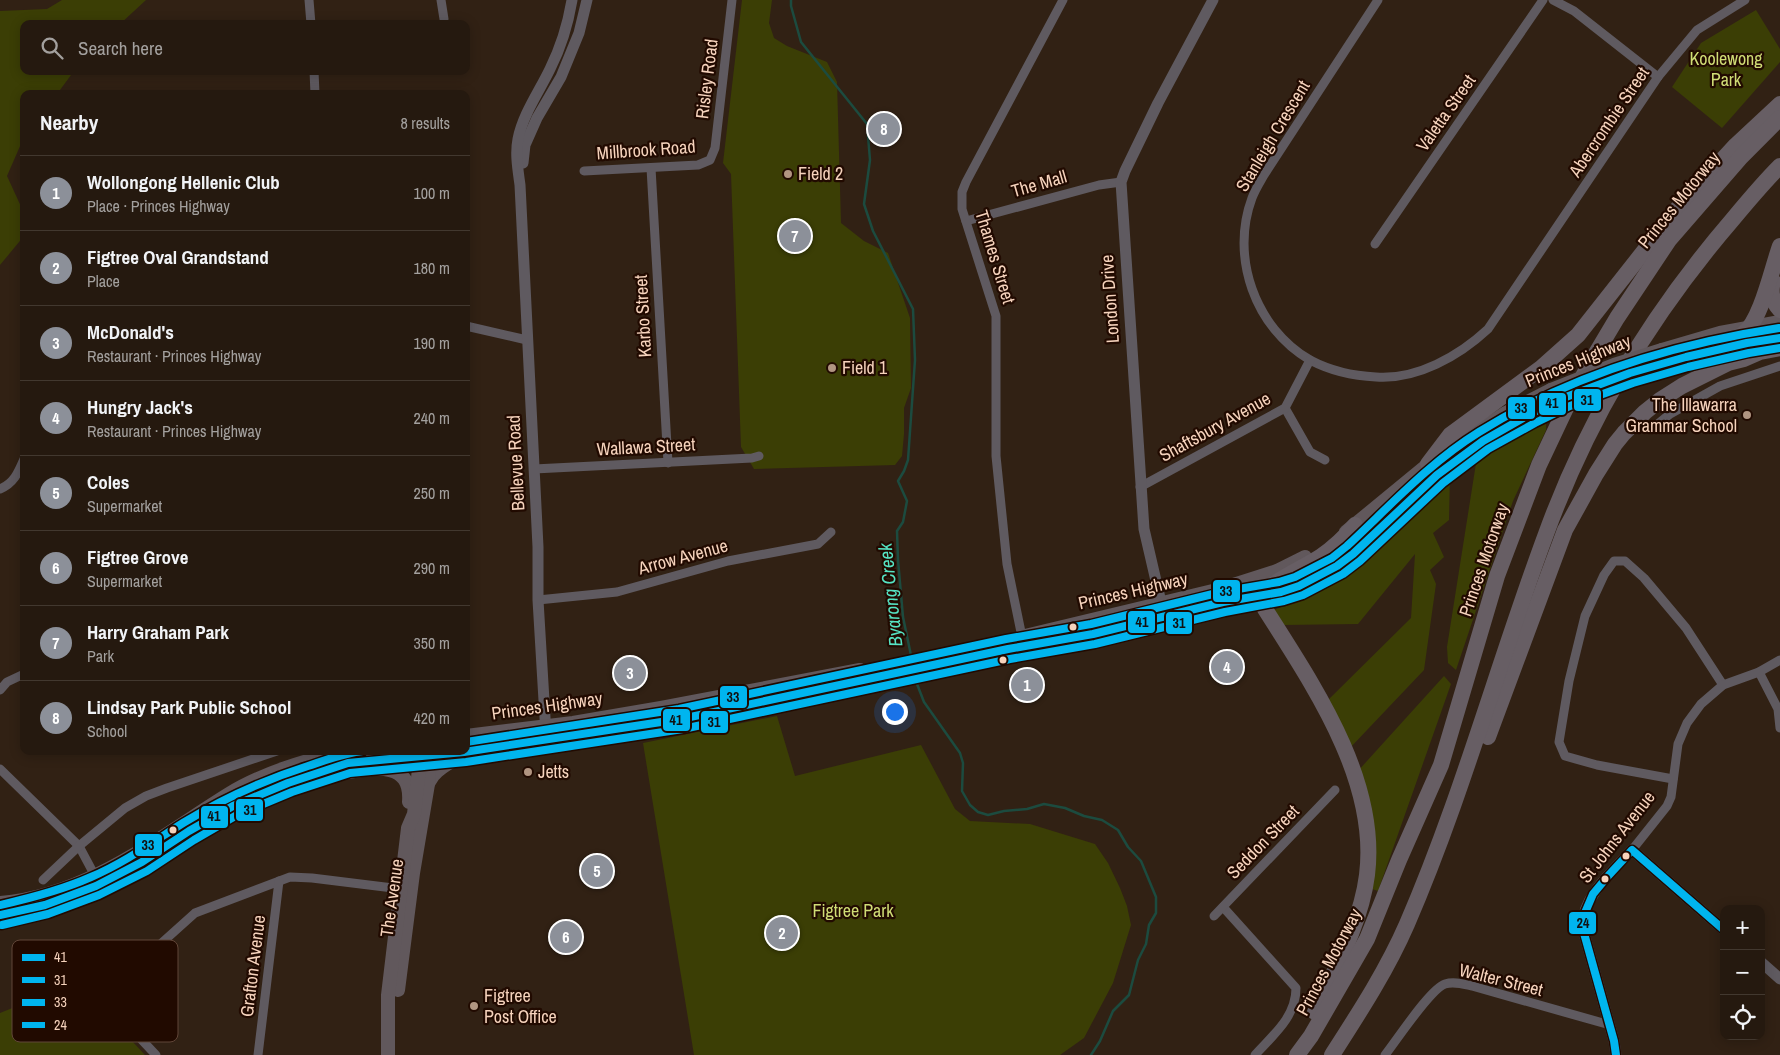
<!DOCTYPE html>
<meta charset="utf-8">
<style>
body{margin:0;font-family:"Archivo Narrow",sans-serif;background:#2d2218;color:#f1f3f6}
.controls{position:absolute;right:15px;bottom:15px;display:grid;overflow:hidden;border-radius:10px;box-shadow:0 2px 12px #0003}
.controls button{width:45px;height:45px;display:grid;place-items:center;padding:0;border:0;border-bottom:1px solid #42382f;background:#25190f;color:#f1f3f6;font:25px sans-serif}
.you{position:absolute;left:894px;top:711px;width:18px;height:18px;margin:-12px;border:4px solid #fff;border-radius:50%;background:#1a73e8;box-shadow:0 0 0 8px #1a73e833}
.badge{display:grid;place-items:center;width:32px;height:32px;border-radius:50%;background:#8c9099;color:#fff;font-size:16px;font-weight:700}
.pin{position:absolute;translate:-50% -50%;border:2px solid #fff;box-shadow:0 1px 5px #0006}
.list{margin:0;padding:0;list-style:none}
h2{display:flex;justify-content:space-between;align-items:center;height:65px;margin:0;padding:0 20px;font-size:21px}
h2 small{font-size:16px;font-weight:400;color:#a3a09e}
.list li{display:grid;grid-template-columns:32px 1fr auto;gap:15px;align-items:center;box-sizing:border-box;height:75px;padding:0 20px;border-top:1px solid #42382f}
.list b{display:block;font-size:19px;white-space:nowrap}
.list p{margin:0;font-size:16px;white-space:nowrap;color:#a3a09e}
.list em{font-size:16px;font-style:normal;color:#a3a09e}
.icon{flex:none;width:28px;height:28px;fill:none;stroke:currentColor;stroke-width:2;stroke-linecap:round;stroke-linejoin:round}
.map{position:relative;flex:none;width:1780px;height:1055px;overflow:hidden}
.search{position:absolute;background:#25190f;box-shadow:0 2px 12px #0003;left:20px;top:20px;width:450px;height:55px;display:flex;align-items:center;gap:12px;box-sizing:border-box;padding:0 18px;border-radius:10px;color:#a3a09e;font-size:19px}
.panel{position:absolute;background:#25190f;box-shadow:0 2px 12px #0003;left:20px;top:90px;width:450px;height:665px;border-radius:10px}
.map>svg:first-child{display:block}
</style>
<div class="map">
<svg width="1780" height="1055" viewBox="0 0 1780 1055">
<rect width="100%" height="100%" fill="#312114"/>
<!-- green -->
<g fill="#3b3e05">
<path d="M62,0H146L120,24H24V71H74L57,94H24V137L7,176L24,213V236L0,265V11L47,9Z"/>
<path d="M742,0H772L769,23L774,38L787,46L827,62L837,82L841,223L864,241L888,253L910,318L911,388L904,408V434L902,456L895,465L754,469L741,447L731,174L723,163Z"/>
<path d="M1756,10L1780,49V62L1722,128L1672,87L1701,43Z"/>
<path d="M1546,421V430L1513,501L1456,670L1448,663L1447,647L1477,457L1513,435Z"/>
<path d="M1450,474L1449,520L1433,533L1444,557L1430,570L1436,584L1424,670L1349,749L1325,703L1411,618L1415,554L1358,624L1283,625L1274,610L1333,585Z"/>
<path d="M1444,676L1451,684L1378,891L1369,888L1357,772Z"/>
<path d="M777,716L795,776L921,745L955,809L970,821L1030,824L1095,844L1108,863L1120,888L1127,906L1131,925L1113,983L1084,1038L1060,1055H694L643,743Z"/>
<path d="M77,982L145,1055H0V1013Z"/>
</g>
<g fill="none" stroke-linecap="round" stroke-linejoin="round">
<!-- stream -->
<g stroke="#1c4b3f" stroke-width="2.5">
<path d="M791,0V6L801,42L867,124L870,160L864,204L873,231L913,309L915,360L908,460L904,471L898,481L907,501L903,522L897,531L898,560L903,617L913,665"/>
<path d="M914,672L917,684L924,702L960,753L963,763L962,791L970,805L978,812L988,815L1004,811L1027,809L1044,804L1065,808L1084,816L1102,820L1118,830L1128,847L1141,861L1156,897V913L1149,925L1146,944L1138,960L1129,995L1113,1011L1100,1041L1091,1055"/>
</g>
<!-- minor -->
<g stroke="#5f5a60" stroke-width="9">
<path d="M309,0L311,24"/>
<path d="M441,0L444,19"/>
<path d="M1378,0L1264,175C1260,182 1255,190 1252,198C1230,257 1255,328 1310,360C1329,370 1354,376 1376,377C1417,380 1459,356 1488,329L1658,77L1697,30L1745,0"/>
<path d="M1553,0L1574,11L1658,77"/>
<path d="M314,71L315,94"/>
<path d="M651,168L668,463"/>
<path d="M584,171L698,165L710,160L715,148L732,0"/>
<path d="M966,221L1099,185L1121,182"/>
<path d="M1375,244L1543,0"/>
<path d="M466,326L527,340"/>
<path d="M1285,408L1310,452L1325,460"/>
<path d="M1653,428L1670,414L1720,386L1780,366"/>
<path d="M534,469L752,458L759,456"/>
<path d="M1140,487L1285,408L1310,360"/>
<path d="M0,489C14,483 18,473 24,459"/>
<path d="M538,600L617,592L728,561L818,544L831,532"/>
<path d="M1022,637L1007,564L996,456V316L962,209V192L966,182L1063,0"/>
<path d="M1759,672L1778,709L1780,728"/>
<path d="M0,690L7,682L24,674"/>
<path d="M0,769L79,846L95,876"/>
<path d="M1673,779L1597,765L1565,756L1559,742L1569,681L1585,616L1604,575L1614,561H1625L1644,578L1686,628L1723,685"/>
<path d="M1632,850L1667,806L1671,797L1678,744L1687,723L1701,704L1723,685L1759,672L1780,660"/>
<path d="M43,880L79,846L125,808L146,796L167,788L277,751"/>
<path d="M1223,907L1296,988C1296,1017 1273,1035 1255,1055"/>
<path d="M1214,916L1335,790"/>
<path d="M156,1055L107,1003V992L195,913L290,877L312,878L401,889"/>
<path d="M258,1055L279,881"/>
<path d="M1385,1055C1397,1040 1430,989 1445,984C1454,981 1463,984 1472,986L1610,1025"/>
</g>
<!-- tertiary -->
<g stroke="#5f5a60" stroke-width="11">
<path d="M523,163L525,145L537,118L561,77L579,33L587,0"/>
<path d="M1163,611L1144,529L1121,182L1125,171L1158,103L1213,0"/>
<path d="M546,734L538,600V547L520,185C518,170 515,154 518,139C523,114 539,92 550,69C561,47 568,24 572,0"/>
<path d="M1761,962L1780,979"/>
<path d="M1616,1055L1614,1041L1582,926C1584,895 1612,872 1632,850L1724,930"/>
</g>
<!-- primary -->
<g stroke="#61585c" stroke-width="14">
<path d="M1725,348L1780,338"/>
<path d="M1662,350L1720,333L1780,322"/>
<path d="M1652,367L1697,354"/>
<path d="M1346,532L1430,463L1504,414L1551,390"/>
<path d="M1025,636L1221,589L1277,571L1305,557"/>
<path d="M466,736L573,723L661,708L860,670"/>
<path d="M349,772C376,767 412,762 409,802"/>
<path d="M429,782C435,768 452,763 464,752"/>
<path d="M0,903C87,896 158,838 229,794C263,773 305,761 343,751"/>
<path d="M0,915L45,905L96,886L142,862L189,831L233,806L288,783L348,763L410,756L464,752L681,719L798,695L840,684L1008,649L1093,634L1223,602L1281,592L1299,586L1337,566L1353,554L1437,475L1483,441L1515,421L1544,407"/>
<path d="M398,990L413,873L428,784L430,751"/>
<path d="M388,1055V995L408,828L414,814L421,751"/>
</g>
<!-- motorway -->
<g stroke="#675e64" stroke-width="16">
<path d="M1773,281C1770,293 1772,301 1780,310"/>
<path d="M1686,357C1702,351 1730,343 1743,334C1761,321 1772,268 1780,246"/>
<path d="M1428,464L1450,435L1541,368L1578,335L1678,208L1736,145L1780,104"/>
<path d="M1488,737L1565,530L1596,474L1615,444L1624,433L1645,412L1660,400L1682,386L1728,363L1744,359L1760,352L1780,348"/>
<path d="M1315,1012C1335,969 1361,923 1367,875C1379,780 1313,685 1265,609L1260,596C1279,577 1298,571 1320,557C1333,548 1345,537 1355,525"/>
<path d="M1297,1055L1311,1036L1367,939L1399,860L1441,765L1497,576L1539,465L1565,410L1589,365L1617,318L1669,240L1741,157L1780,118"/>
<path d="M1332,1055C1359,1013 1387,970 1407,924C1462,797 1498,663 1546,534C1588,418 1653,312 1733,219C1748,201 1763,183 1780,166"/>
</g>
<!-- primary-bridge -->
<g stroke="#61585c" stroke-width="14">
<path d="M1551,390L1614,365L1662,350"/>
<path d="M1544,407L1603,382L1652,367"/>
</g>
<defs>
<path id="bus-1" d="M0,915L45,905L96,886L142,862L189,831L233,806L288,783L348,763L464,752L681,719L1008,649L1093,634L1223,602L1281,592L1299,586L1337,566L1353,554L1437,475L1483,441L1530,414L1566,397L1630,373L1686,357L1747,343L1780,338"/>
<path id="bus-2" d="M2,925L48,914L99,895L147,871L194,840L237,815L292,792L350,773L466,762L683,729L1010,659L1095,644L1225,612L1284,601L1303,595L1343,574L1360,561L1443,483L1488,449L1535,423L1570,406L1633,383L1688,367L1749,353L1780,348"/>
<g id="bus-3">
<path d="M466,742L679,709L1006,639L1091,624L1221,592L1279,582L1295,577L1332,558L1347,546C1389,507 1429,463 1479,432C1569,376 1674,344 1779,328"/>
<path d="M0,905C31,898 62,890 91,877C124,863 153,842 183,823C222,799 264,780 308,766C326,760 344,753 363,751"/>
</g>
<path id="bus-4" d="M1616,1055L1614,1041L1582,926L1584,915L1593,894L1608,876L1632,850L1724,930"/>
</defs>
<!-- bus-1 casing -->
<use href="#bus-1" stroke="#210a00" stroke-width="11"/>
<!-- bus-2 casing -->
<use href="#bus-2" stroke="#210a00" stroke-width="11"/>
<!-- bus-3 casing -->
<use href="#bus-3" stroke="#210a00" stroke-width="11"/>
<!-- bus-4 casing -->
<use href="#bus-4" stroke="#210a00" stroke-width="11"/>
<!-- bus-1 -->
<use href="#bus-1" stroke="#00b5ef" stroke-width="8"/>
<!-- bus-2 -->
<use href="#bus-2" stroke="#00b5ef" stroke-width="8"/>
<!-- bus-3 -->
<use href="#bus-3" stroke="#00b5ef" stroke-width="8"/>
<!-- bus-4 -->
<use href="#bus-4" stroke="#00b5ef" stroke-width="8"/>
</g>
<!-- markers -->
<g fill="#b19581" stroke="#210a00" stroke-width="2">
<circle cx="788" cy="174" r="5"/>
<circle cx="832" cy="368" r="5"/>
<circle cx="1747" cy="415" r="5"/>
<circle cx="528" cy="772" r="5"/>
<circle cx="474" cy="1006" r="5"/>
</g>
<g fill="#f6d3bc" stroke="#210a00" stroke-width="2">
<circle cx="1073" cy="627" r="4.5"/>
<circle cx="1003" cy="660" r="4.5"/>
<circle cx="173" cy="830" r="4.5"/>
<circle cx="1626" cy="856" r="4.5"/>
<circle cx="1605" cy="879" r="4.5"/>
</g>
<g text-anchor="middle" stroke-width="4.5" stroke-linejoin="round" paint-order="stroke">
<!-- park labels -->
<g font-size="18" fill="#d0dd75" stroke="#210a00">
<text x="1726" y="65">Koolewong<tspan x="1726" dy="21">Park</tspan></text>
<text x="853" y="917">Figtree Park</text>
</g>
<!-- street labels -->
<g font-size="18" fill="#f6d3bc" stroke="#210a00">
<text transform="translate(707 79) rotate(-83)" y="6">Risley Road</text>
<text transform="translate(1446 113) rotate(-55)" y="6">Valetta Street</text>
<text transform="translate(1609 122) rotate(-56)" y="6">Abercrombie Street</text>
<text transform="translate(1273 136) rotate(-59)" y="6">Stanleigh Crescent</text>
<text transform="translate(646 150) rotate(-4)" y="6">Millbrook Road</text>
<text transform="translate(1039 184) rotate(-16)" y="6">The Mall</text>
<text transform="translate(1679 200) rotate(-51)" y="6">Princes Motorway</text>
<text transform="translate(995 257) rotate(73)" y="6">Thames Street</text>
<text transform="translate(1110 299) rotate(-94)" y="6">London Drive</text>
<text transform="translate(643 316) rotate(-93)" y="6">Karbo Street</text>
<text transform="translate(1578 361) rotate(-22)" y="6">Princes Highway</text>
<text transform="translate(1215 427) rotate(-29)" y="6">Shaftsbury Avenue</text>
<text transform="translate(646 447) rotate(-3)" y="6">Wallawa Street</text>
<text transform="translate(516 463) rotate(-93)" y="6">Bellevue Road</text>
<text transform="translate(683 557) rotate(-15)" y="6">Arrow Avenue</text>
<text transform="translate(1484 560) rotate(-71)" y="6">Princes Motorway</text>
<text transform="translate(1133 591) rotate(-13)" y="6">Princes Highway</text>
<text transform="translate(547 706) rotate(-8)" y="6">Princes Highway</text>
<text transform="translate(1617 837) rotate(-52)" y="6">St Johns Avenue</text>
<text transform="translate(1263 842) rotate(-46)" y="6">Seddon Street</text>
<text transform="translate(392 898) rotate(-82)" y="6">The Avenue</text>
<text transform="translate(1329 962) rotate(-62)" y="6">Princes Motorway</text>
<text transform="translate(253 966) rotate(-83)" y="6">Grafton Avenue</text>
<text transform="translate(1501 980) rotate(14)" y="6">Walter Street</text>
</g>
<!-- poi labels -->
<g font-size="18" fill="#f6d3bc" stroke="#210a00" text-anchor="start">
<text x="798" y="180">Field 2</text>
<text x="842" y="374">Field 1</text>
<text x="1737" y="411" text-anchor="end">The Illawarra<tspan x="1737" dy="21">Grammar School</tspan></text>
<text x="538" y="778">Jetts</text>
<text x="484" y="1002">Figtree<tspan x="484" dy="21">Post Office</tspan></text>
</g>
<!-- water labels -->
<g font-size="19" font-style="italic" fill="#56e3c3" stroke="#210a00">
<text transform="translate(890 595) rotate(-96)" y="7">Byarong Creek</text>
</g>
</g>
<!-- legend -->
<rect x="12" y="940" width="166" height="102" rx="8" fill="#210a00" stroke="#614638" stroke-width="1"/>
<rect x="22" y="954" width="23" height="7" fill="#00b5ef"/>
<rect x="22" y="977" width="23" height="6" fill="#00b5ef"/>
<rect x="22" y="999" width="23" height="7" fill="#00b5ef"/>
<rect x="22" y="1022" width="23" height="6" fill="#00b5ef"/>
<g font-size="14" fill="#f6d3bc">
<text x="54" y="962">41</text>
<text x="54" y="985">31</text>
<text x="54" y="1007">33</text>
<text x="54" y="1030">24</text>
</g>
<g stroke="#210a00" stroke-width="2">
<rect x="1573" y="388" width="29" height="24" rx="5" fill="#00b5ef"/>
<rect x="1538" y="392" width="29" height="24" rx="5" fill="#00b5ef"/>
<rect x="1507" y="396" width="29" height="24" rx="5" fill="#00b5ef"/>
<rect x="1212" y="579" width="29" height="24" rx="5" fill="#00b5ef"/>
<rect x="1127" y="610" width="29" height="24" rx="5" fill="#00b5ef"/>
<rect x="1165" y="611" width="28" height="24" rx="5" fill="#00b5ef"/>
<rect x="719" y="685" width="29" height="24" rx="5" fill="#00b5ef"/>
<rect x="662" y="708" width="29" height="24" rx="5" fill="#00b5ef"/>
<rect x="700" y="710" width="29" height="24" rx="5" fill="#00b5ef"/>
<rect x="235" y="798" width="29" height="24" rx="5" fill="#00b5ef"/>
<rect x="200" y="805" width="29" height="24" rx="5" fill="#00b5ef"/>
<rect x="134" y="833" width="29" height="24" rx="5" fill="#00b5ef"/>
<rect x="1568" y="911" width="29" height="24" rx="5" fill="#00b5ef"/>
</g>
<g font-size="14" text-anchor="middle" font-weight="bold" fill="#111">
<text x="1587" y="405">31</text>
<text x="1552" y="408">41</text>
<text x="1521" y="413">33</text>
<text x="1226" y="596">33</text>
<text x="1142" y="627">41</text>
<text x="1179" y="628">31</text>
<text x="733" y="702">33</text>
<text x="676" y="725">41</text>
<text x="714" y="727">31</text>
<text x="250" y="815">31</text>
<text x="214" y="821">41</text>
<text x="148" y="850">33</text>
<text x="1583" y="928">24</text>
</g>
</svg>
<div class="controls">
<button>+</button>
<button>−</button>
<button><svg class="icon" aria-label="locate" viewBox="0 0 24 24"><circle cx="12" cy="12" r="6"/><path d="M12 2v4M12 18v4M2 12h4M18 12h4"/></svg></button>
</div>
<div class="you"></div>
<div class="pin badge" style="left:1027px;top:685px">1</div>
<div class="pin badge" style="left:782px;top:933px">2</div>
<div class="pin badge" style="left:630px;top:673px">3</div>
<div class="pin badge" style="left:1227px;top:667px">4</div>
<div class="pin badge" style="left:597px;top:871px">5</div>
<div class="pin badge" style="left:566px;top:937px">6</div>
<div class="pin badge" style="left:795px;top:236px">7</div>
<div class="pin badge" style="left:884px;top:129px">8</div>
<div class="search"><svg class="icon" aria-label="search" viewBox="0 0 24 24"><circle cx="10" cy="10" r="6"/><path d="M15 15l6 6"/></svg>Search here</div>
<section class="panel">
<h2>Nearby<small>8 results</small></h2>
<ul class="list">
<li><span class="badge">1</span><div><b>Wollongong Hellenic Club</b><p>Place · Princes Highway</p></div><em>100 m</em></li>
<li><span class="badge">2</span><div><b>Figtree Oval Grandstand</b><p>Place</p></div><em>180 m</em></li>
<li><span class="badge">3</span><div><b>McDonald's</b><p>Restaurant · Princes Highway</p></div><em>190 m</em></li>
<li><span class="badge">4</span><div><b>Hungry Jack's</b><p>Restaurant · Princes Highway</p></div><em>240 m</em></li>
<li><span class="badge">5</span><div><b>Coles</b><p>Supermarket</p></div><em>250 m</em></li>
<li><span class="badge">6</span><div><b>Figtree Grove</b><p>Supermarket</p></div><em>290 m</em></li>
<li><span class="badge">7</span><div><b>Harry Graham Park</b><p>Park</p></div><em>350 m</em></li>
<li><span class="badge">8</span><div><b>Lindsay Park Public School</b><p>School</p></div><em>420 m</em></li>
</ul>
</section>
</div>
